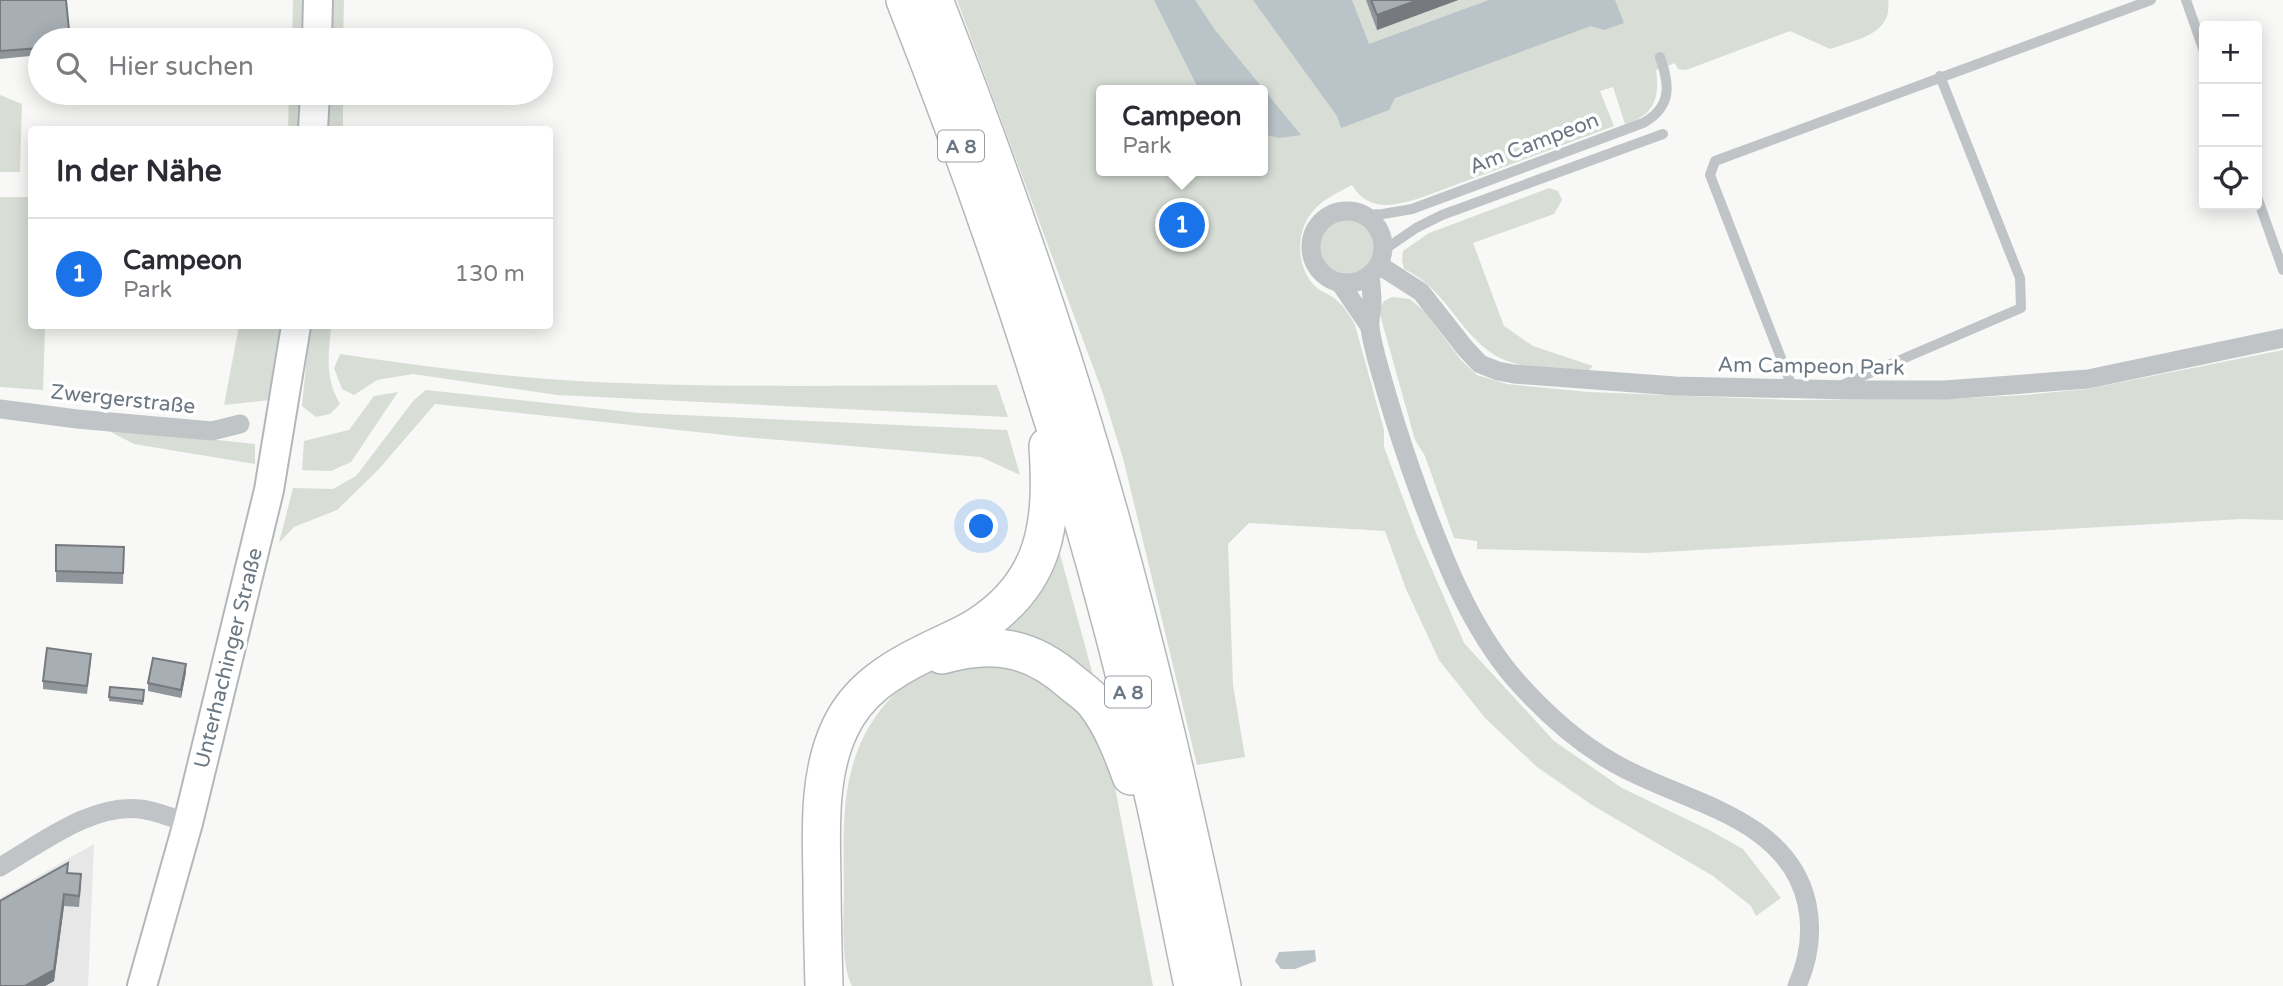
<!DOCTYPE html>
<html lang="de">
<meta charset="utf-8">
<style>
body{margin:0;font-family:"Varela Round",sans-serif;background:#f2f2f3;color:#2b2b33}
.controls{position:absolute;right:21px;top:21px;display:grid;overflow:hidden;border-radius:7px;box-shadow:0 4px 18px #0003}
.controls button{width:63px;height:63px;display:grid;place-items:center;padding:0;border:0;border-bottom:2px solid #e1e1e2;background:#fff;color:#2b2b33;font:35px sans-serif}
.you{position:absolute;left:982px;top:527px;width:24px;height:24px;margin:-18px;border:5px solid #fff;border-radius:50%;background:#1a73e8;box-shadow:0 0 0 10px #1a73e833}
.badge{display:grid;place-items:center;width:46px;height:46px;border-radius:50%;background:#1a73e8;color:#fff;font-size:23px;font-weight:700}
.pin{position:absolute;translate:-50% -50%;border:4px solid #fff;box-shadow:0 2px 7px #0006}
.popup{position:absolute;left:1096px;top:85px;width:172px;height:91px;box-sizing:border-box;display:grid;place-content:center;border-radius:7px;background:#fff;filter:drop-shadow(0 2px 5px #0005);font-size:23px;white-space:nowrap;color:#7c7c81}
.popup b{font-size:26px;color:#2b2b33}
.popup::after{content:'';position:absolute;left:50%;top:100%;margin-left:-14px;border:14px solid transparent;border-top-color:#fff}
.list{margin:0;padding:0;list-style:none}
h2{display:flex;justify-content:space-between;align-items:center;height:91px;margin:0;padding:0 28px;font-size:30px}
h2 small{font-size:23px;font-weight:400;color:#7c7c81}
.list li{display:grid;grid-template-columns:46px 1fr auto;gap:21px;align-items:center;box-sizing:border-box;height:112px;padding:0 28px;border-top:2px solid #e1e1e2}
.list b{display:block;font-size:26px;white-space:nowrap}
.list p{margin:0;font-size:23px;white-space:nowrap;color:#7c7c81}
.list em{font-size:23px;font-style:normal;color:#7c7c81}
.icon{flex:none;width:38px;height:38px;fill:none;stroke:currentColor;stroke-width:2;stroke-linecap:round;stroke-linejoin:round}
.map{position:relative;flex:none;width:2283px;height:986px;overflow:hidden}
.search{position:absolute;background:#fff;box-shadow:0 4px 18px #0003;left:28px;top:28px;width:525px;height:77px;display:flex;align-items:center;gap:18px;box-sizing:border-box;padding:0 24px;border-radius:38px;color:#7c7c81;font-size:26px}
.panel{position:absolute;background:#fff;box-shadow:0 4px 18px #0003;left:28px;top:126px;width:525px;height:203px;border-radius:7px}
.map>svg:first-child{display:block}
</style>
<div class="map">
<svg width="2283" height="986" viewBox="0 0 2283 986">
<rect width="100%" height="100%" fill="#f8f8f6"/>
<!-- built -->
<path fill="#e6e7e6" d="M94,844L88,986H0V898Z"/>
<!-- green -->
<g fill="#d8ddd6" fill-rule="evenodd">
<path d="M293,0H306L303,40H292Z"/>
<path d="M329,0H344L343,40H328Z"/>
<path d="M957,0H1888C1893,35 1856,39 1830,49L1790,31L1686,70L1678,69L1675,63L1656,70C1660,98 1654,116 1625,124L1613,87L1600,91L1614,126L1423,197C1396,206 1369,213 1352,185C1339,192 1325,198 1315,209C1296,228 1295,263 1313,284C1318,290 1324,292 1331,296C1342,303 1349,314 1355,325L1384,430V447L1416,533L1464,643L1554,741L1622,788L1711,831L1743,849L1781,898L1756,916L1751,906L1713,876L1592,805L1537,767L1485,718L1439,660L1406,589L1385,531L1249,523L1228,544L1233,685L1245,757L1197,765L1123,458L1102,391ZM1102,90H1262V171H1102Z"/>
<path d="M289,93H300L298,129H288Z"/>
<path d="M328,93H343V129L327,130Z"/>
<path d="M0,95L22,104L20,172H0Z"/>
<path d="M1549,188L1558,191L1562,200L1554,214L1473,243L1504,326L1533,346L1593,366L1588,371C1559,368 1519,371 1493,354C1458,331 1445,288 1404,269L1402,260L1403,251L1429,233Z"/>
<path d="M0,197H31L32,326H45L43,390L0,387Z"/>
<circle cx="1348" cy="247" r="29"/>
<path d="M1392,297L1410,299L1424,311L1461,360L1477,375L1507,384L1588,392L1794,400L1946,399L2025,395L2087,389L2283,350V520L2241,519L1646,553L1477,549V541L1454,538L1425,456L1415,440L1379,311L1384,301Z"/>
<path d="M239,326H280L271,400L224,405Z"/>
<path d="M310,326H331C329,356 324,376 340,404L330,414L316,417L302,406Z"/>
<path d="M340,354C414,365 487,375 562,380C706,389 852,385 997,385L1008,417L557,395L413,374L377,380L354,395L342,389L334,368Z"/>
<path d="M426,390L639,413L1007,430L1020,475L981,457L743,437L435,404L378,470L337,510L294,527L279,543L293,488L333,489L356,476L414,400Z"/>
<path d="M398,392L351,462L331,471L302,470L304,441L349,430L374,396Z"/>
<path d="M103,428L255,444V464L134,444Z"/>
<path d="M1057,543L1096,686L984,636Z"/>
<path d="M1009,660L1083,709L1109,756L1153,986H852C840,964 844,911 844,885C843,818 840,756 887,702C900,687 915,676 934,668C952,662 988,662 1009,660Z"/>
</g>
<!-- water -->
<g fill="#bac3c7">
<path d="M1154,0H1195L1215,30L1301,135L1279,138L1263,134L1262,90H1199Z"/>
<path d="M1253,0H1352L1369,44L1489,0H1615L1624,23L1604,30L1591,26L1395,98L1389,110L1341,128L1337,116Z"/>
<path d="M1315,950L1316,961L1295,969H1281L1275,961L1279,952Z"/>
</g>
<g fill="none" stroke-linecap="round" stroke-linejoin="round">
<defs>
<g id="secondary">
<path d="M317,40L318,0"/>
<path d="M313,130L315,93"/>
<path d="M142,986L188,823L269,490L296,326"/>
</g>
<g id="highway">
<path d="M905,0C1006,256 1091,520 1152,789C1167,854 1179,920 1193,986"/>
<path d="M934,0C993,151 1048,305 1094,461C1145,634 1185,810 1222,986"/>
<path d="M942,655C993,641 1030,646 1071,682C1079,689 1089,695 1095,703C1112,725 1122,751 1131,776"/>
<path d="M824,986C823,951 822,915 822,880C821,831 818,774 840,728C857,691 890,670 925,653C942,644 961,637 977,627C1047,582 1053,523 1048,446"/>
</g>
</defs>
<!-- secondary casing -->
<use href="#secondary" stroke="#b3b7bb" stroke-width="32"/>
<!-- highway casing -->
<use href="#highway" stroke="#b4b7ba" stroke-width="40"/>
<!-- lane -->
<g stroke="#c0c4c7" stroke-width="10">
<path d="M2186,0L2204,51"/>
<path d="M2257,197L2283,270"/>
<path d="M1364,215L1383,214L1412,209L1643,123C1672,107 1670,85 1660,57"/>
<path d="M1384,250L1416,228L1442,215L1663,134"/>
<path d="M1842,385L2021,308L2020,278L1940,76"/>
<path d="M1793,389L1710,175L1715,161L2151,0"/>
</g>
<!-- street -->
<g stroke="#c0c4c7" stroke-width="19">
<circle cx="1347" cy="247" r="36"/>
<path d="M1379,265L1421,292L1465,348L1480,364L1498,371L1514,374L1675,386L1849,390H1945L2088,379L2283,338"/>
<path d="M1370,275C1371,284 1372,293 1372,302C1372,310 1369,320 1370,328C1373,350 1381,373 1387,395C1397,429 1408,462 1420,495C1444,559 1469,625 1514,678C1542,710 1577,742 1614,763C1680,802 1788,815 1807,904C1813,933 1809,959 1797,986"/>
<path d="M1340,283L1370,327"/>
<path d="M0,409L77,419L212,431L240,424"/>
<path d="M0,867C40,844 92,803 140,809C156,811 173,818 188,823"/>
</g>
<!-- secondary -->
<use href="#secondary" stroke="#fff" stroke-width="28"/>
<!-- highway -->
<use href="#highway" stroke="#fff" stroke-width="37"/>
</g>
<!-- wall -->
<g fill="#90969b">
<path d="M0,0L40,40V55L0,59Z"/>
<path d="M1366,0H1458L1377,30Z"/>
<path d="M56,545L124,547L123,584L56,582Z"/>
<path d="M91,661L87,694L43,689V681Z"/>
<path d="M186,672L181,698L148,691V683Z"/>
<path d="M110,687L144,690L143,705L109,701Z"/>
<path d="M68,873L81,885L79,907L64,906L54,981L45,986H0Z"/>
</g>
<!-- shaded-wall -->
<g fill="#767a7e">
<path d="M1418,0H1458L1377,30V15Z"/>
<path d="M186,664V672L181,698V690Z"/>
<path d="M64,894V906L54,981L45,986H25Z"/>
</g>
<!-- building -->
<g fill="#a8afb4" stroke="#767a7e" stroke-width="2">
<path d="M0,0H66L70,40H40V48L0,51Z"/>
<path d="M1371,0H1418L1377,15Z"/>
<path d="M56,545L124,547L123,573L56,571Z"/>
<path d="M47,648L91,654L87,686L43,681Z"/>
<path d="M153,658L186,664L181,690L148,683Z"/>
<path d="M110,687L144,690L143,701L109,697Z"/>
<path d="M68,863L67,873L81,874L79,896L64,894L54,970L25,986H0V901Z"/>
</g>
<g text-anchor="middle" stroke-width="7" stroke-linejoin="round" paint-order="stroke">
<!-- shield labels -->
<g fill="#fff" stroke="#97a0a8" stroke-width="2">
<rect x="938" y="130.5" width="46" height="31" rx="5"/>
<rect x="1105" y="676.5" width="46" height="31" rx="5"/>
</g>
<g font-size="19" font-weight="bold" fill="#6b7883">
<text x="961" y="153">A 8</text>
<text x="1128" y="699">A 8</text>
</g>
<!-- street labels -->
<g font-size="21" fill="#6b7883" stroke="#fff">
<text transform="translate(1534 143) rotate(-21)" y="7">Am Campeon</text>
<text transform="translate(1811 366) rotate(1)" y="7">Am Campeon Park</text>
<text transform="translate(123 399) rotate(6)" y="7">Zwergerstraße</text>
<text transform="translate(228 658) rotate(-76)" y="7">Unterhachinger Straße</text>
</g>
</g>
</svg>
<div class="controls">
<button>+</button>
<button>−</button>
<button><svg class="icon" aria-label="locate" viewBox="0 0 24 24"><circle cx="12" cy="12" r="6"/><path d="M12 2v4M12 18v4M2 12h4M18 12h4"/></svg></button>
</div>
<div class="you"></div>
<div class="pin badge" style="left:1182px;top:225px">1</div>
<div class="popup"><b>Campeon</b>Park</div>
<div class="search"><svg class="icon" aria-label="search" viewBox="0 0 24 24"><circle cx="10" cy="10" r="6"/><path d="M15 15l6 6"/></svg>Hier suchen</div>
<section class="panel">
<h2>In der Nähe<small></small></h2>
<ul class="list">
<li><span class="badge">1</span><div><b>Campeon</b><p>Park</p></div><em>130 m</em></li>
</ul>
</section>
</div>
